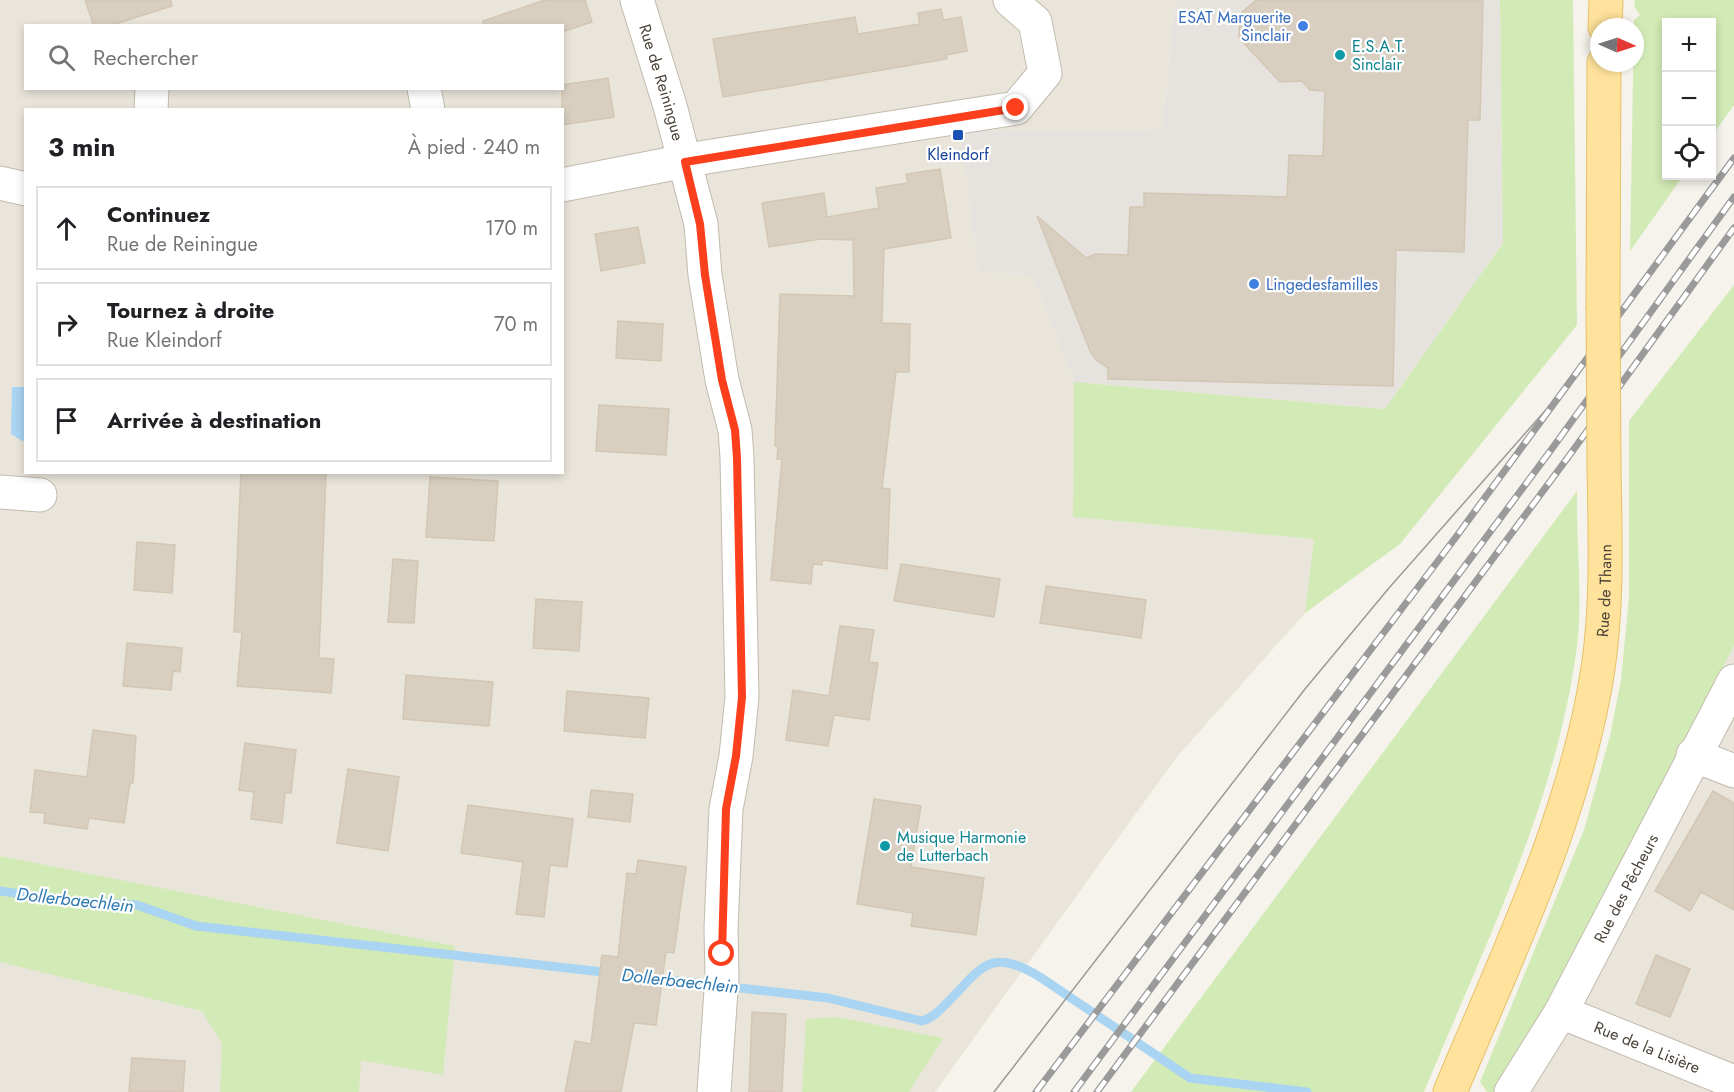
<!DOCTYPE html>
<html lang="fr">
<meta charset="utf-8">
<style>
body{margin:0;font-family:Jost,sans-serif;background:#f2f2f2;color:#202124}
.controls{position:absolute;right:18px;top:18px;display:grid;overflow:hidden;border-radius:0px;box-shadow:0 3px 9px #0003}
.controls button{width:54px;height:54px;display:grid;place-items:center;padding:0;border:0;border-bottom:2px solid #e0e0e0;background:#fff;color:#202124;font:30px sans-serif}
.compass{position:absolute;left:1590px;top:18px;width:54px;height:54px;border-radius:50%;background:#fff;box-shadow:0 3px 9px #0003;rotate:93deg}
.stop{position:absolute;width:18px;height:18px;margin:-14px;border:4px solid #fc3f1d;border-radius:50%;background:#fff}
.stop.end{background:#fc3f1d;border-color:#fff;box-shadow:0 2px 6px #0008}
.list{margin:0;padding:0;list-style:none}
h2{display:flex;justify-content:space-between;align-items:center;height:78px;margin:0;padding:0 24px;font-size:26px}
h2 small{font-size:20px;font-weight:400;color:#757577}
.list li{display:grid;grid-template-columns:39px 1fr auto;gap:18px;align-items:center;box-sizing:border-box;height:84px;margin:0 12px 12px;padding:0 12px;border:2px solid #e0e0e0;border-radius:0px}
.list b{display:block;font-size:22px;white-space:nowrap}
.list p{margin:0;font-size:20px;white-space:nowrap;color:#757577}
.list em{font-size:20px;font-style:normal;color:#757577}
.icon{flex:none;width:33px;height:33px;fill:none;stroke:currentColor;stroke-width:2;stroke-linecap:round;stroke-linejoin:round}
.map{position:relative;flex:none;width:1734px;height:1092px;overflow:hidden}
.search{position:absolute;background:#fff;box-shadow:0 3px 9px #0003;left:24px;top:24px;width:540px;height:66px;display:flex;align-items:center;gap:15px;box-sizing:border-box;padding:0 21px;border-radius:0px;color:#757577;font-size:22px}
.panel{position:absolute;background:#fff;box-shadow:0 3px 9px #0003;left:24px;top:108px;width:540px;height:366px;border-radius:0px}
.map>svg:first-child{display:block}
</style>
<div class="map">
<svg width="1734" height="1092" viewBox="0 0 1734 1092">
<rect width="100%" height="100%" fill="#f6f3ec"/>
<!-- residential -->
<g fill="#eae5da" fill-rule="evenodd">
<path d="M0,0H1175L1162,130L960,131L978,273L1032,275L1074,382L1073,517L1314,539L1305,613L1176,758L935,1092H0ZM26,26H562V88H26ZM26,110H562V472H26Z"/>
<path d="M1734,646V1092H1502Z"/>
</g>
<!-- industrial -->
<path fill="#e6e2dd" d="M1175,0H1500L1503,243L1385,409L1074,382L1032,275L978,273L960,131L1162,130Z"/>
<!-- green -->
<g fill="#d2eab5">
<path d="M1500,0H1573L1577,325L1400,544L1305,613L1314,539L1073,517L1074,382L1385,409L1503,243Z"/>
<path d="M1635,0H1734V105L1712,136V22H1666V176H1683L1630,251L1634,20L1640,15L1634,6Z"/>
<path d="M1734,285V646L1502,1092H1487L1480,1082L1584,830L1610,736L1621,680L1629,597V421Z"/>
<path d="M1577,491C1576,543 1583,595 1577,646C1557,802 1483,948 1424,1092H1131Z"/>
<path d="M0,856L455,946L443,1075L361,1060L359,1092H220L222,1044L202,1011L0,962Z"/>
<path d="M837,1017L943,1038L909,1092H802L806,1019Z"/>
</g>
<!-- water -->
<path fill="#a9d4f2" d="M12,387H25V440L22,441L11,434Z"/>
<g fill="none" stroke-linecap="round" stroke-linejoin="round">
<!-- stream -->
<g stroke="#a9d4f2" stroke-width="9">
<path d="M0,891L71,901L137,905L196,926L611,973"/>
<path d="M652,978L828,998L922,1021C933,1018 940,1010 948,1002C983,966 990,947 1040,977L1190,1078L1307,1092"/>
</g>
</g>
<!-- building -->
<g fill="#d8cfc1" stroke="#d3c7b4" stroke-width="1.5">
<path d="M85,0H171L172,6L109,26H94Z"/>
<path d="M545,0H585L592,22L562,32V26H483V21Z"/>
<path d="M1256,0H1483L1480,120H1468L1464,252L1396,250L1393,386L1108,379V368L1095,359L1090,351L1037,216L1086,258L1095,254L1128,255L1130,207H1144V193L1287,197L1289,155L1323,156L1325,91L1310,90L1302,81L1280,82L1239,38L1240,14Z"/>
<path d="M941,9L943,20L961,17L967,51L946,55L947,59L723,97L713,39L855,17L858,34L920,24L918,13Z"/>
<path d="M608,78L614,117L562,125V85Z"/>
<path d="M940,169L951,238L884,249L882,323L910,324L909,372H896L882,488L890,489L887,569L822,560V565L813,564L811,584L771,580L782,459H777L778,446H775L780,294L854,296L853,240L821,239L769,247L762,203L824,193L827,217L879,208L876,188L908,183L906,174Z"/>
<path d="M638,227L645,263L601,271L595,234Z"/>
<path d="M618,321L663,324L661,361L616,358Z"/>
<path d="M599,405L669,409L666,455L596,451Z"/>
<path d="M241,472H326L319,658L334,659L331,693L237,686L242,632H234Z"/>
<path d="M430,477L498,481L494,541L426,537Z"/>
<path d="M137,542L175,545L172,593L134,590Z"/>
<path d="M393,559L418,561L414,623L388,622Z"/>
<path d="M901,564L1000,579L994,617L894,601Z"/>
<path d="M1046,586L1146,600L1141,638L1040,623Z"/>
<path d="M536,599L582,602L579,651L533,648Z"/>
<path d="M840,626L874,630L869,662L878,663L869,720L834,715L828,746L786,740L793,690L829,696Z"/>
<path d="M127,643L182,648L180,672L173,671L171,690L123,686Z"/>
<path d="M406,675L493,682L489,726L403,719Z"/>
<path d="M567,691L649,698L645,738L564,731Z"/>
<path d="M93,730L136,736L133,783H130L124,823L89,818L87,829L44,823L45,813L30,812L35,770L87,777Z"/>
<path d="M245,743L296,750L291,793H285L282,823L251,819L254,792L239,790Z"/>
<path d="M348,769L399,777L388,851L337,843Z"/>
<path d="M591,790L633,794L630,822L588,817Z"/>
<path d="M1713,791L1734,803V910L1701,892L1690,911L1655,891Z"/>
<path d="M874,799L921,806L911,867L984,878L976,935L911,926L913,913L857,904Z"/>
<path d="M468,805L573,819L567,867L550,865L544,917L516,914L523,862L461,853Z"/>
<path d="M638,860L686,867L674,953L666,952L656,1025L634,1023L621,1092H565L575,1041L591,1044L602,955L618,957L627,873L636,874Z"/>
<path d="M1656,955L1690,969L1670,1017L1636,1004Z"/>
<path d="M752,1012L786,1014L782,1092H749Z"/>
<path d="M132,1058L185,1061L183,1092H129Z"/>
</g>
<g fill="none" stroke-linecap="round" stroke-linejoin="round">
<defs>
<g id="minor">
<path id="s1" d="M637,0L670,106L701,224L705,275L722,380L735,430L737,457L742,697L736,756L726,809L721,928L722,976L714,1092"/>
<path d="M424,88L428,110"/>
<path d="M151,110L152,88"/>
<path d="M0,183L26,189"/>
<path d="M562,185L706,157L1016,108L1045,73L1035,22L1010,0"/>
<path d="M0,492L40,495"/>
<path d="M1693,755L1734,771"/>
<path id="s2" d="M1561,1012L1734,1082"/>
<path id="s3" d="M1511,1092L1561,1012L1734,681"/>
</g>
<g id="major">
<path d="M1605,27L1606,0"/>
<path d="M1603,306L1604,63"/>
<path id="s4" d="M1450,1092C1507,955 1575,817 1598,669C1608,601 1605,533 1604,465"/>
</g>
</defs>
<!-- minor casing -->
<use href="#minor" stroke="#c2bbae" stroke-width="35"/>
<!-- major casing -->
<use href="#major" stroke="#e6c16a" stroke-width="35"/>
<!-- minor -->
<use href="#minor" stroke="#fff" stroke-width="33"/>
<!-- major -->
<use href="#major" stroke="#ffe39c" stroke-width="33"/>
<!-- tram -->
<path stroke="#9a9a9a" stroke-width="1.5" d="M994,1092L1305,689L1389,588L1573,379"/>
<defs>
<g id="rail">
<path d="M1036,1092L1456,537L1734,158"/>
<path d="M1074,1092L1551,450L1734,197"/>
<path d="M1097,1092L1566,460L1734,228"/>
</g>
</defs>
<!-- rail casing -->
<use href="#rail" stroke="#9a9a9a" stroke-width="7"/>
<!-- rail -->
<use href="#rail" stroke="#fff" stroke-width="4.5" stroke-dasharray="14" stroke-linecap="butt"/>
<defs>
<path id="major-bridge" d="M1603,306L1604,465"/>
</defs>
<!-- major-bridge casing -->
<use href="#major-bridge" stroke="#e6c16a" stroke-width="35" stroke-linecap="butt"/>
<!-- major-bridge -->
<use href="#major-bridge" stroke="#ffe39c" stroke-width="33"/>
</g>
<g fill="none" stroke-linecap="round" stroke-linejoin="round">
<!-- route -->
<path stroke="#fc3f1d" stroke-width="8" d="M722,954L726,809L736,756L742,697L737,458L735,430L722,380L705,275L700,224L685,162L1016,108"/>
</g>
<!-- markers -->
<g fill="#3f7fe0" stroke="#fff" stroke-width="2">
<circle cx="1303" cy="26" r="6"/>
<circle cx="1254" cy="284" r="6"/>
</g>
<g fill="#0f9aa8" stroke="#fff" stroke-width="2">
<circle cx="1340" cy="55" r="6"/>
<circle cx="885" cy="846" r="6"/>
</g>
<rect fill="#1a4fb4" stroke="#fff" stroke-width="2" x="952" y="129" width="12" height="12" rx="3"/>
<g text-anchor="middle" stroke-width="4.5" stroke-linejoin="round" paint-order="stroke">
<!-- shop labels -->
<g font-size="16" fill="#366cbe" stroke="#fff" text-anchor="end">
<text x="1291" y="23">ESAT Marguerite<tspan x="1291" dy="18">Sinclair</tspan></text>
<text x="1266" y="290" text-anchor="start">Lingedesfamilles</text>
</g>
<!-- culture labels -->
<g font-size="16" fill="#0d838f" stroke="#fff" text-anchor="start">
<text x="1352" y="52">E.S.A.T.<tspan x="1352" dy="18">Sinclair</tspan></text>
<text x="897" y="843">Musique Harmonie<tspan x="897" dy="18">de Lutterbach</tspan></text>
</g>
<!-- street labels -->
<g font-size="16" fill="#4b4439" stroke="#fff">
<text dy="6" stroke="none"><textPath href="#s1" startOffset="86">Rue de Reiningue</textPath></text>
<text dy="6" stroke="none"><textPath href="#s4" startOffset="528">Rue de Thann</textPath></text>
<text dy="6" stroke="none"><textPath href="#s3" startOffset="234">Rue des Pêcheurs</textPath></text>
<text dy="6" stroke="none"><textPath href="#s2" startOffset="93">Rue de la Lisière</textPath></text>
</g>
<!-- transit labels -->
<g font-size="16" fill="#164399" stroke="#fff">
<text x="958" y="160">Kleindorf</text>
</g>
<!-- water labels -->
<g font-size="18" font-style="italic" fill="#2e7ab2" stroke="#fff">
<text transform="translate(75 900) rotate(6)" y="6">Dollerbaechlein</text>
<text transform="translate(680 981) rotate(6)" y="6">Dollerbaechlein</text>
</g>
</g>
</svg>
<div class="controls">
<button>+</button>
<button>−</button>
<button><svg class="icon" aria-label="locate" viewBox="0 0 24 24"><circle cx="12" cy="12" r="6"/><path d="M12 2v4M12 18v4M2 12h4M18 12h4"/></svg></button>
</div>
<svg class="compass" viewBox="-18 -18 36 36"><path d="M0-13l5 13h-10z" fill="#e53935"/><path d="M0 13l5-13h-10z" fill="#757577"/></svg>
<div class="stop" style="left:722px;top:954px"></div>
<div class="stop end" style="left:1016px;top:108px"></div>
<div class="search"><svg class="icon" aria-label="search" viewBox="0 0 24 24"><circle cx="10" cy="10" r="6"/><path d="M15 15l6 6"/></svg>Rechercher</div>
<section class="panel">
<h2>3 min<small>À pied · 240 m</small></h2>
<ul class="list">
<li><svg class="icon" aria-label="ahead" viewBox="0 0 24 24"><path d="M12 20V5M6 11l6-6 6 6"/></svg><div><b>Continuez</b><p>Rue de Reiningue</p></div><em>170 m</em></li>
<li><svg class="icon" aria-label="right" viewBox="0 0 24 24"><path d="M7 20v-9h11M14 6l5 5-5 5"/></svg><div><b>Tournez à droite</b><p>Rue Kleindorf</p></div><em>70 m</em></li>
<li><svg class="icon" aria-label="arrive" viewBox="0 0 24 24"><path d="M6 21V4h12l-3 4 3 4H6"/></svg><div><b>Arrivée à destination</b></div></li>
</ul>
</section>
</div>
